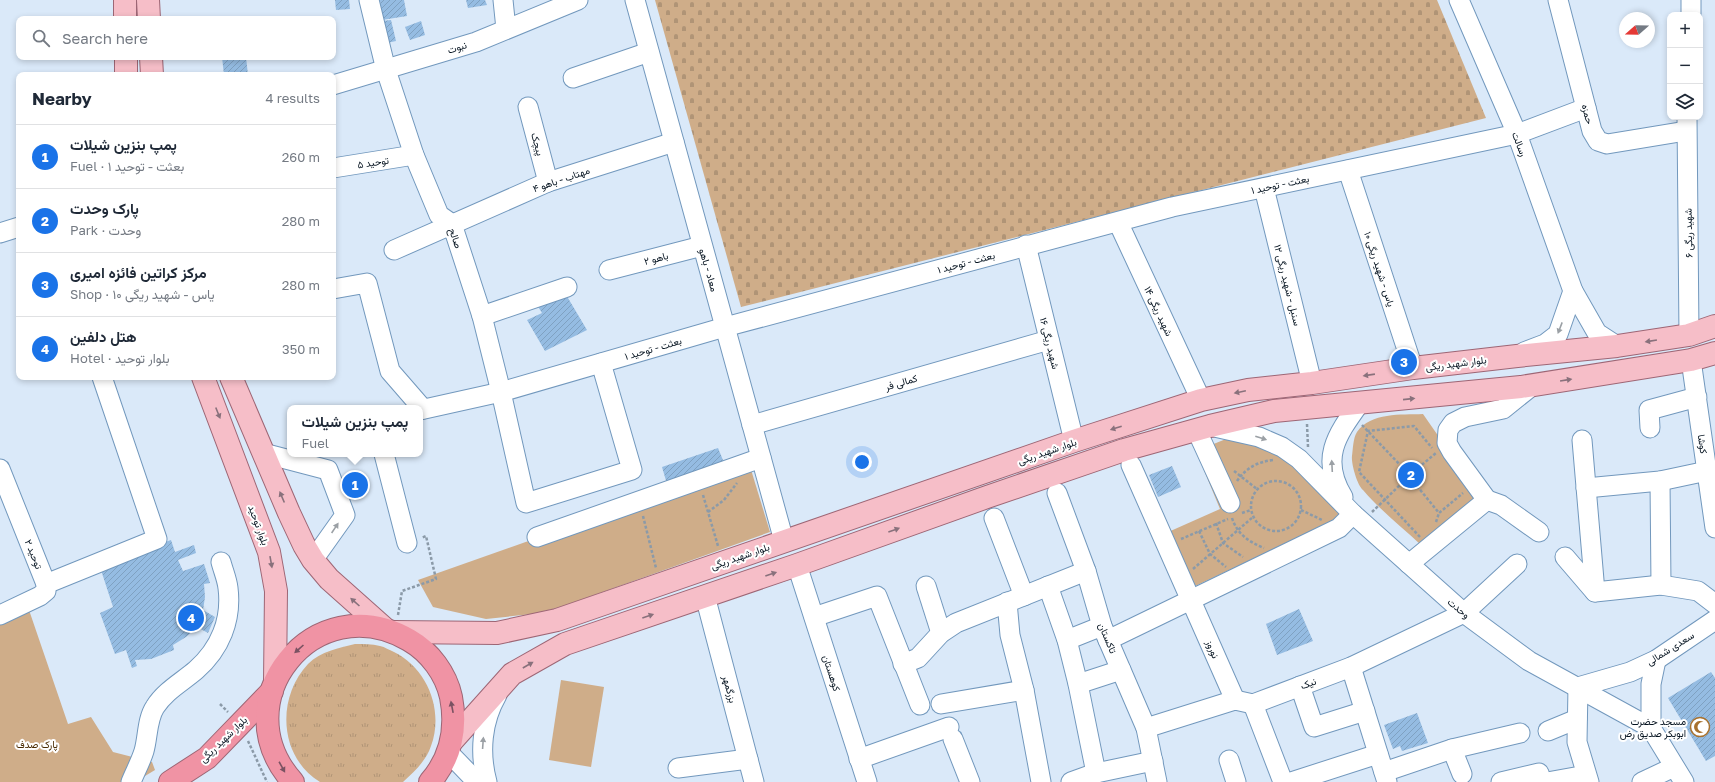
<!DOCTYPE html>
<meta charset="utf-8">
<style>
body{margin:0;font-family:"Golos Text",Vazirmatn,sans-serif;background:#f2f2f3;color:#1f2937}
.controls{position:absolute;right:12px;top:12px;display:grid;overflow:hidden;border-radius:8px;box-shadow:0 2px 6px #0003}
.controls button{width:36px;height:36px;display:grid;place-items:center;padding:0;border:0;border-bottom:1px solid #e0e1e3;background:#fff;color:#1f2937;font:20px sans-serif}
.compass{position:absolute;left:1619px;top:12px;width:36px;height:36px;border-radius:50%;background:#fff;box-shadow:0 2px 6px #0003;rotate:250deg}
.you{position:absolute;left:862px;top:462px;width:14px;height:14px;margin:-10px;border:3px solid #fff;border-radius:50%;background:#1a73e8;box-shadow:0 0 0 6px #1a73e833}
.badge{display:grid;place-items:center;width:26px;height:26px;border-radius:50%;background:#1a73e8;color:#fff;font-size:13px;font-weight:700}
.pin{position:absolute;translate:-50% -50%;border:2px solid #fff;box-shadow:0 1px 4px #0006}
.popup{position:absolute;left:287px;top:405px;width:136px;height:52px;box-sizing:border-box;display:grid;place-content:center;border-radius:8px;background:#fff;filter:drop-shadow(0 1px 3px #0005);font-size:13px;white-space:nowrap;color:#747a83}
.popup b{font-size:15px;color:#1f2937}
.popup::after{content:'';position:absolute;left:50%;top:100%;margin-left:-8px;border:8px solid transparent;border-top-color:#fff}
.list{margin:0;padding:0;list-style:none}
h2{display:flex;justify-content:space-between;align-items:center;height:52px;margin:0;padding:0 16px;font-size:17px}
h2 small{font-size:13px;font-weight:400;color:#747a83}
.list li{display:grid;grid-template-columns:26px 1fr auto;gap:12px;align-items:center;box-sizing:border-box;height:64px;padding:0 16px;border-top:1px solid #e0e1e3}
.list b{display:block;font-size:15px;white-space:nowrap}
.list p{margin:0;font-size:13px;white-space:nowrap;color:#747a83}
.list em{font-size:13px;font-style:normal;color:#747a83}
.icon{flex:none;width:22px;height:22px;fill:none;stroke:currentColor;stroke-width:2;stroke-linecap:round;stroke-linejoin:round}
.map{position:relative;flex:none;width:1715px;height:782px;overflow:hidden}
.search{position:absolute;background:#fff;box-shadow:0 2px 6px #0003;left:16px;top:16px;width:320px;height:44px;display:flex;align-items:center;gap:10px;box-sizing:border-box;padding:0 14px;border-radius:8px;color:#747a83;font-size:15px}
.panel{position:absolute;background:#fff;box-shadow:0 2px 6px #0003;left:16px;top:72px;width:320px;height:308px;border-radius:8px}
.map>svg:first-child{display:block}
</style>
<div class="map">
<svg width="1715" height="782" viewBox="0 0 1715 782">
<defs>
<pattern id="grass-tufts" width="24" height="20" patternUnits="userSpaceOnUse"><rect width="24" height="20" fill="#cfad89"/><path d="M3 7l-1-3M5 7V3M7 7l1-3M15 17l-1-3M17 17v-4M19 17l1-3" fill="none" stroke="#b09476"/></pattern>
<pattern id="cemetery-stones" width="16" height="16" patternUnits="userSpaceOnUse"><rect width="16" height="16" fill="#cfad89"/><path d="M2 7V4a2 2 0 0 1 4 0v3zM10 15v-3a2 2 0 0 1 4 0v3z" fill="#b09476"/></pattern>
<pattern id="building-hatch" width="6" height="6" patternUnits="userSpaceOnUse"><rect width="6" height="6" fill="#95bce2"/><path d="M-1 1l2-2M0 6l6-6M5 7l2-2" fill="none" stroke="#7fa1c1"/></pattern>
</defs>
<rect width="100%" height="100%" fill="#dae9f9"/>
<!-- grass -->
<path fill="url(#grass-tufts)" d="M355,644C363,644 372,644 380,646C385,647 389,650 394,652C428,669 444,711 431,746C426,761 414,772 403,782H320C279,757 276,698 308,664C321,651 339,648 355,644Z"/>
<!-- cemetery -->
<path fill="url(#cemetery-stones)" d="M655,0H1437L1486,118L741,307Z"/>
<!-- park -->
<g fill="#cfad89">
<path d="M1423,414L1480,496L1421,545C1402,527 1380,510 1363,490C1357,485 1351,463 1352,456C1353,449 1353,438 1357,432C1371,412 1401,415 1423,414Z"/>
<path d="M1226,439L1277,447L1340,513L1337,519L1191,588L1166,533L1220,509L1196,451Z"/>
<path d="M749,463L770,532L561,607L532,614L486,619L433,607L418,580Z"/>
<path d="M29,610L68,724L91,717L113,752L152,762L155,770L135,782H0V623Z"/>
<path d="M561,680L604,687L591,767L549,760Z"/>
</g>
<!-- building -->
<g fill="url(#building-hatch)">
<path d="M335,0H349L350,9L336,10Z"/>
<path d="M380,0H404L407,16L382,20Z"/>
<path d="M466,0H485L487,5L468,8Z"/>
<path d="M391,20L396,41L387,43L382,21Z"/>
<path d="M421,21L425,35L410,40L405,27Z"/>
<path d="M222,57H246L248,75H224Z"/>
<path d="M565,293L587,330L545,351L527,320L542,313L537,305Z"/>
<path d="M718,448L725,465L667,484L662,467Z"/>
<path d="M1172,466L1181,487L1158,497L1149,475Z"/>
<path d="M171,540L175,552L194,545L196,553L178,560L183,571L204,564L210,583L204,584L205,597L203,610L215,617L208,633L197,627L186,637L173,645L174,650L151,659L135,660L137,666L132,668L126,650L115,654L100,613L113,607L101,570L131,560L130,554Z"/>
<path d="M1299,609L1313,641L1277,655L1266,624Z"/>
<path d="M1711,672L1715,678V756L1706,761L1668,698Z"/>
<path d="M1417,713L1428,743L1402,751L1400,746L1393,749L1384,725Z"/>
</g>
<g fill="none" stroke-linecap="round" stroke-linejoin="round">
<defs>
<g id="minor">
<path d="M369,0L386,70L414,155L439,215L452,224L482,316L501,392L526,503L632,470L601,363"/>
<path d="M503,0L506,29"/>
<path d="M635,0L784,541"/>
<path d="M1459,0L1517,134L1573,291L1597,333L1617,346"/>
<path d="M1558,0L1592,131L1598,141L1607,144L1686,131"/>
<path d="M1691,15V0"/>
<path d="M573,78L649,52"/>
<path d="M333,85L476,42L578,0"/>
<path d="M528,107L548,182"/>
<path d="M1687,117L1689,335"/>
<path d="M333,168L414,155"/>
<path d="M1348,170L1413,368"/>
<path d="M1264,188L1312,383"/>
<path d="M1118,222L1201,400"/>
<path d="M0,233L19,227"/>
<path d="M1026,245L1074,441"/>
<path d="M394,250L548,182L674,142"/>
<path d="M609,270L702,246"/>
<path d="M333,289L367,283L390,371L423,409"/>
<path d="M482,316L567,287"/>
<path d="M1524,352L1545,344L1558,334L1573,291"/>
<path d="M1691,360L1715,528"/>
<path d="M420,410L501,392L725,327L1172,207L1517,134L1586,108"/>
<path d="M752,425L1049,340"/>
<path d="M1210,426L1259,437L1282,447L1299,459L1353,514L1464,613L1529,661L1651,728L1684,782"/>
<path d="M1650,428L1649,410L1697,397"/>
<path d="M1197,431L1230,503"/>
<path d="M1582,440L1595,592"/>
<path d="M263,453L328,470L345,515L313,560"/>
<path d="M384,454L407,543"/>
<path d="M1131,465L1235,700"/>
<path d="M0,469L46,584V591L40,596L0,615"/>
<path d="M1660,481L1661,585"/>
<path d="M1586,488L1660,481L1707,471"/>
<path d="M1057,493L1086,571L1102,626L1146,728L1157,782"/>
<path d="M1343,497C1320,459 1336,436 1359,404"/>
<path d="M1487,500L1501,505L1539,532"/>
<path d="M994,518L1024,596"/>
<path d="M537,537L761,458"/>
<path d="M1565,557L1595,592L1661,585L1698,591L1715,604"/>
<path d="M1409,564L1487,500L1452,452L1447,443L1448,430L1453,423L1465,417L1503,409L1533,385"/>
<path d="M797,565L867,782"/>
<path d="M46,584L157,539L102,377"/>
<path d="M926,586L941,633"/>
<path d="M1048,586L1067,640L1078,684L1096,773"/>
<path d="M705,596L754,782"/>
<path d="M1007,602L1010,635L1024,690L1041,782"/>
<path d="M814,617L877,596L920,705"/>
<path d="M1067,640L1102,626"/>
<path d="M1108,640L1339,528L1353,514"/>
<path d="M903,664L918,658L941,633L956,623L1086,571"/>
<path d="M1351,667L1387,782"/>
<path d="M1078,684L1121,670"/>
<path d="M1300,686L1314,727L1365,711"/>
<path d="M1578,687L1630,672L1656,660L1715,620"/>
<path d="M1578,687L1577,742L1589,782"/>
<path d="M941,704L1024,690"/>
<path d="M1253,704L1283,782"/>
<path d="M1146,728L1235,700L1253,704L1351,667L1464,613L1517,564"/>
<path d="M1651,728V684L1656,660"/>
<path d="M1548,731L1577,719"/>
<path d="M953,739L970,782"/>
<path d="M1452,749L1462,774"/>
<path d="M448,752L477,782"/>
<path d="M859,759L949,727"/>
<path d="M1229,760L1236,782"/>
<path d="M678,768L748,759"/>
<path d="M1384,772L1452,749L1520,733"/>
<path d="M131,782C135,772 141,761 144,751C148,737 147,719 155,707C165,691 182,682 196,670C220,649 232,620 228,588C227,579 223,570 221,562"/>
<path d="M487,782C479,752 482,721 497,695"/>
<path d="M1071,782L1096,773L1153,761"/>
<path d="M1291,782L1378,754"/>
<path d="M1501,782L1539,773L1542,782"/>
<path d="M1547,782L1586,775"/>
<path d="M1642,782L1674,767"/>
</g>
<g id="major">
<path d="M125,0V19"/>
<path d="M148,0L149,19"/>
<path d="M126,57V75"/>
<path d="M151,57L152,75"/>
<path d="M203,377L269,552L276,591L275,681"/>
<path d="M231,377L289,513L304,545L313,560L329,579L384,628"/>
<path d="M394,632L497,633L557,620L1074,441L1201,400L1248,390L1312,383L1413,368L1517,356L1617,346L1689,335L1715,326"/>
<path d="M452,741L512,674L565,644L797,565L987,497L1124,450L1210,426L1274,411L1521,387L1691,360L1715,353"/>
</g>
<g id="highway">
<path d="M170,782L207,758L272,691"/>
<path d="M293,782C221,702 314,585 409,640C430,652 446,674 451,697C457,728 451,758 430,782"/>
</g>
</defs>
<!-- minor casing -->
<use href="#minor" stroke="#7298bd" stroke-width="21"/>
<!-- major casing -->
<use href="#major" stroke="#9d6675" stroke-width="24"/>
<!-- highway casing -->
<use href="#highway" stroke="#9d6675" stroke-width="24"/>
<!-- path -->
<g stroke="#8b9aa8" stroke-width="2.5" stroke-dasharray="3 2" stroke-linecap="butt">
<path d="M1307,424L1308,447"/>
<path d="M1362,425L1403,468"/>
<circle cx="1411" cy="477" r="11"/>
<path d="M1418,468L1436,453"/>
<path d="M1234,471L1257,489"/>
<circle cx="1276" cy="506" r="25"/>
<path d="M1237,481C1246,468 1257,462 1273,460"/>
<path d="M1417,486L1439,513L1463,493"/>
<path d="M703,495L718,546"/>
<path d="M1301,510L1322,520"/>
<path d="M708,512L724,500L737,483"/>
<path d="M1372,512L1402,483"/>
<path d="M1242,513L1251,510"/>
<path d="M643,516L656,568"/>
<path d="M1232,518C1237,534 1249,542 1264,548"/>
<path d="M1436,522L1439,513"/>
<path d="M1216,523L1223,543L1243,557"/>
<path d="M1199,531L1210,554L1226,567"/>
<path d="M1420,537L1359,472L1368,431L1414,426L1432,448"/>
<path d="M1181,539L1228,519"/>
<path d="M1193,569L1253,517"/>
<path d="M398,615L402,591L436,579L426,536L421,538"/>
<path d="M220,704L228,712"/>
<path d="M248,741L267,782"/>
</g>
<!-- minor -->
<use href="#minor" stroke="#fff" stroke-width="19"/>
<!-- major -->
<use href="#major" stroke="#f6bec8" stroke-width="22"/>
<!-- highway -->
<use href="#highway" stroke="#f093a4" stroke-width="22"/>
</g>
<!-- one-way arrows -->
<defs><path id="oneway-solid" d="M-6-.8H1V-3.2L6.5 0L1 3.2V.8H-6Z"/></defs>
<g fill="#9ba0a5">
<use href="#oneway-solid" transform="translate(1560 328) rotate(111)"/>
<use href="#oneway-solid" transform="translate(1261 438) rotate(18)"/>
<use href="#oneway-solid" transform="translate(1332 466) rotate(-93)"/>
<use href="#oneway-solid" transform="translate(335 528) rotate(-56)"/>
<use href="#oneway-solid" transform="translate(483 743) rotate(-86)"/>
</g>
<g fill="#89717c">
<use href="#oneway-solid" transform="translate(1651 341) rotate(171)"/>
<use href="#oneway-solid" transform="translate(1369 375) rotate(172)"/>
<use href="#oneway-solid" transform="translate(1566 380) rotate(-9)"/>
<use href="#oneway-solid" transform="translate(1240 392) rotate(168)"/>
<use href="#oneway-solid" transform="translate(1409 399) rotate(-6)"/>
<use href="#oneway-solid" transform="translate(218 413) rotate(68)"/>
<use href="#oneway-solid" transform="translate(1116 428) rotate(162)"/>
<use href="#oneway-solid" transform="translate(282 497) rotate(-113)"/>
<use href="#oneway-solid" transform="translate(894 530) rotate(-20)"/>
<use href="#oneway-solid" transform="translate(271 562) rotate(80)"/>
<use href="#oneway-solid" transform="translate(771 574) rotate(-19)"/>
<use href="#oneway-solid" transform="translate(355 602) rotate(-138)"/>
<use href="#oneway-solid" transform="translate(648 616) rotate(-19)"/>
<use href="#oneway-solid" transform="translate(528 665) rotate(-30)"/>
</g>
<g fill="#7a5262">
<use href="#oneway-solid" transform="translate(299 649) rotate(138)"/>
<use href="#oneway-solid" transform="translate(452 707) rotate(-101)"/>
<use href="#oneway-solid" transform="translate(282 767) rotate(61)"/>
</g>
<!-- icons -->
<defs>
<symbol id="mosque-ring" viewBox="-11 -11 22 22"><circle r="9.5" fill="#fff" stroke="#a8712d" stroke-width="1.5"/><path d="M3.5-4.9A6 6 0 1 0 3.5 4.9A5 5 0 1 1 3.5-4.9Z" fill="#a8712d"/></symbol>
</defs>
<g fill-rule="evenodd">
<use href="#mosque-ring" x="1689" y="716" width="22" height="22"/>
</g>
<g text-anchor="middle" stroke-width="4" stroke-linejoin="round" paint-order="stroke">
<!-- street labels -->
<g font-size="10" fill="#04121f" stroke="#fff">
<text transform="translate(457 47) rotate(-17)" y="4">نبوت</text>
<text transform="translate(1588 114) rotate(76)" y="4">حمزه</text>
<text transform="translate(538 144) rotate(75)" y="4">پیچک</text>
<text transform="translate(1520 144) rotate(69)" y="4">رسالت</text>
<text transform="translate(373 162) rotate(-9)" y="4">توحید ۵</text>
<text transform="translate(561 179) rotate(-19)" y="4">مهتاب - باهو ۴</text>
<text transform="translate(1280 184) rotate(-12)" y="4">بعثت - توحید ۱</text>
<text transform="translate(1688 233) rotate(-91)" y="4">شهید ریگی ۶</text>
<text transform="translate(456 238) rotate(71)" y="4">صالح</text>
<text transform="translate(656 258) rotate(-15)" y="4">باهو ۲</text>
<text transform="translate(966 262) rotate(-15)" y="4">بعثت - توحید ۱</text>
<text transform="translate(1380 269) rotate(72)" y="4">یاس - شهید ریگی ۱۰</text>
<text transform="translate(709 270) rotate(74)" y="4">معاد - باهو</text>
<text transform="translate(1288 285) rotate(76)" y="4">سنبل - شهید ریگی ۱۲</text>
<text transform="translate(1159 311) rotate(65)" y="4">شهید ریگی ۱۴</text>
<text transform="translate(1050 343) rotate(76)" y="4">شهید ریگی ۱۶</text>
<text transform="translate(653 348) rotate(-16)" y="4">بعثت - توحید ۱</text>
<text transform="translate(1456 363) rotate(-7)" y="4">بلوار شهید ریگی</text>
<text transform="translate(901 382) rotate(-16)" y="4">کمالی فر</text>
<text transform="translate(1703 444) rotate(82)" y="4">کوشا</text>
<text transform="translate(1047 451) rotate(-19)" y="4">بلوار شهید ریگی</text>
<text transform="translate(259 525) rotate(70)" y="4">بلوار توحید</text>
<text transform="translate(34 554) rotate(68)" y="4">توحید ۲</text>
<text transform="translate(740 556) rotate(-19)" y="4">بلوار شهید ریگی</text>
<text transform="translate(1459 608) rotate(40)" y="4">وحدت</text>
<text transform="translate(1108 638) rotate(67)" y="4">تاکستان</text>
<text transform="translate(1670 648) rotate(-32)" y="4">سعدی شمالی</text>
<text transform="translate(1213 649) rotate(67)" y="4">نوروز</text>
<text transform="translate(832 673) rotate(72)" y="4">کوهستان</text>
<text transform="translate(1308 683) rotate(-20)" y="4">نیک</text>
<text transform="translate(730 689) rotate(75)" y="4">بزرگمهر</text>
<text transform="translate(223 739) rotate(-44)" y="4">بلوار شهید ریگی</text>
</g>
<!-- poi labels -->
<g font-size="10" fill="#04121f" stroke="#fff" text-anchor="end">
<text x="1686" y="725">مسجد حضرت<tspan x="1686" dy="12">ابوبکر صدیق رض</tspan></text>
</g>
<!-- park labels -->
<g font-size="10" fill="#4c2d04" stroke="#fff">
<text x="37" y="748">پارک صدف</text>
</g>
</g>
</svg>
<div class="controls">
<button>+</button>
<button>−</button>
<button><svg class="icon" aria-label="layers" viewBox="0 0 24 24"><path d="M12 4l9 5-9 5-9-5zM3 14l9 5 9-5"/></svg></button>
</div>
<svg class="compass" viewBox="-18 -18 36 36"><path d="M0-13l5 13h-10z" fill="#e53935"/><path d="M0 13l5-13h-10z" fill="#747a83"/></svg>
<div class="you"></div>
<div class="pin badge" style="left:355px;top:485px">1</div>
<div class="popup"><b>پمپ بنزین شیلات</b>Fuel</div>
<div class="pin badge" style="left:1411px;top:475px">2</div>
<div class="pin badge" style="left:1404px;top:362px">3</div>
<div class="pin badge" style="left:191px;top:618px">4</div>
<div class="search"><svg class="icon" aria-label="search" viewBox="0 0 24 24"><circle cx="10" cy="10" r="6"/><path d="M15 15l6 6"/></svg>Search here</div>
<section class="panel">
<h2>Nearby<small>4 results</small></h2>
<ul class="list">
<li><span class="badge">1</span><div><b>پمپ بنزین شیلات</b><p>Fuel · بعثت - توحید ۱</p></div><em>260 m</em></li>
<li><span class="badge">2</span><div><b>پارک وحدت</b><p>Park · وحدت</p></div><em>280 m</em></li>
<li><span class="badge">3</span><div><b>مرکز کراتین فائزه امیری</b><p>Shop · یاس - شهید ریگی ۱۰</p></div><em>280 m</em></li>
<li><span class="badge">4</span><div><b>هتل دلفین</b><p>Hotel · بلوار توحید</p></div><em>350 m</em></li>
</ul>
</section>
</div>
